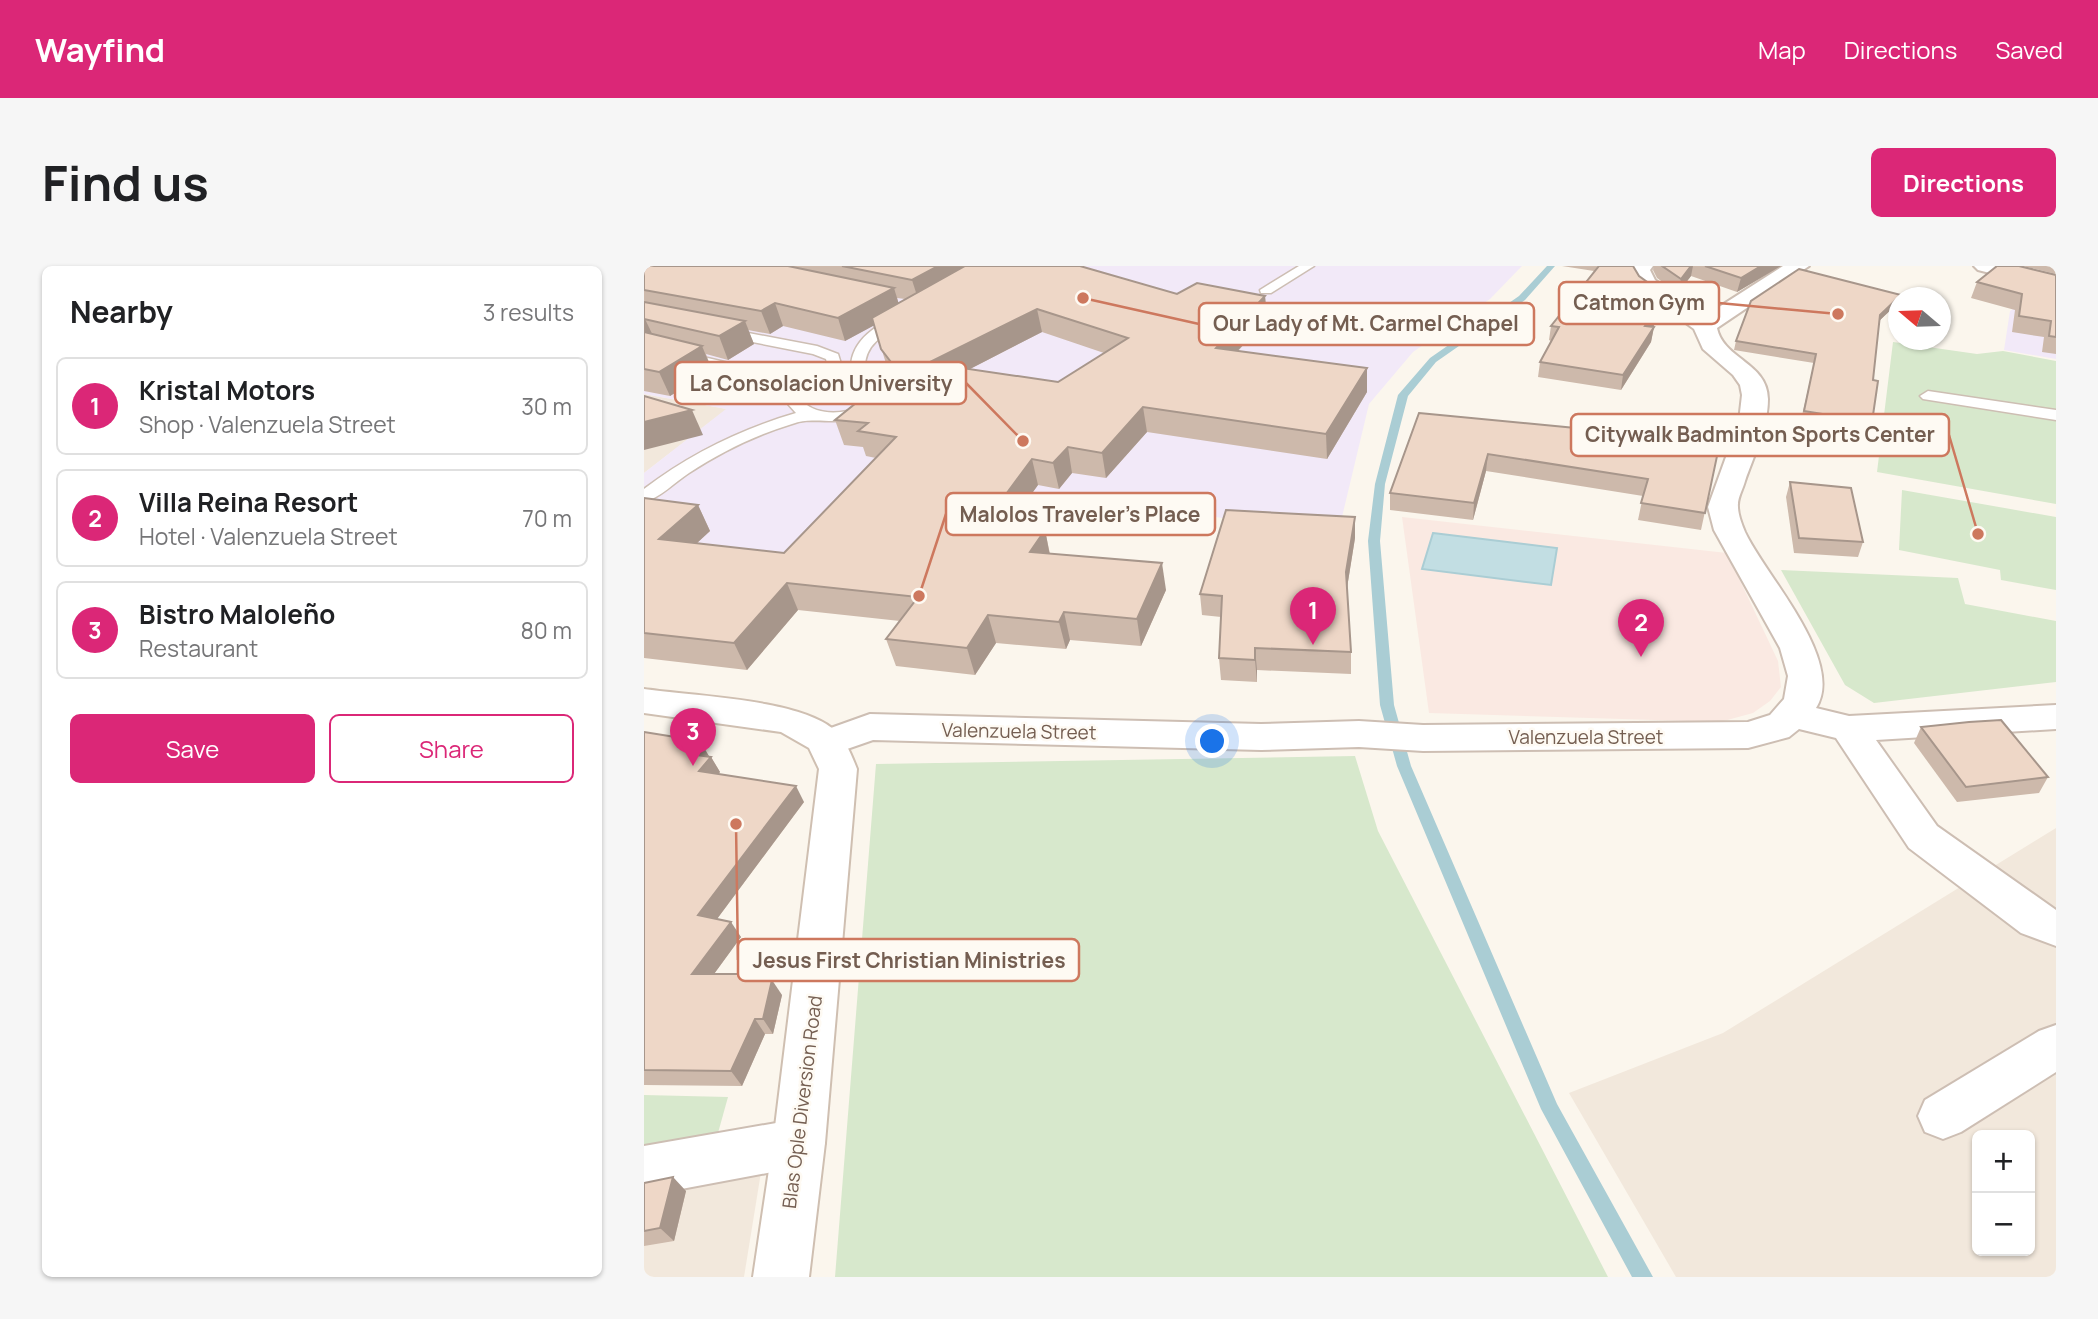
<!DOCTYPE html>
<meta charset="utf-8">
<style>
body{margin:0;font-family:Manrope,sans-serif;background:#f6f6f6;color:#202124}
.controls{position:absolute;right:21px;bottom:21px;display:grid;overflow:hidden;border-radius:10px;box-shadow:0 2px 5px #0004}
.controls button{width:63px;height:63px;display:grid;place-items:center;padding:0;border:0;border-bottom:2px solid #e0e0e0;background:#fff;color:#202124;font:35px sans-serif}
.compass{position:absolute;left:1244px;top:21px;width:63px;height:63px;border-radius:50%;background:#fff;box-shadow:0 2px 5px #0004;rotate:289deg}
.you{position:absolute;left:569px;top:476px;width:24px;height:24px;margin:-18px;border:5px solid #fff;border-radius:50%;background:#1a73e8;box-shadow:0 0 0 10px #1a73e833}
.badge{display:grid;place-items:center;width:46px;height:46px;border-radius:50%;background:#db2777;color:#fff;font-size:23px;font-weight:700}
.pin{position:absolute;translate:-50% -58px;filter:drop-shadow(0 2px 4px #0008)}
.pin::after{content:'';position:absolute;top:37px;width:24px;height:21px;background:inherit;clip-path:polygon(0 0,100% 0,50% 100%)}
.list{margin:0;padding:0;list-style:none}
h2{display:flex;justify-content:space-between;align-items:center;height:91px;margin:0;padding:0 28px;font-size:30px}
h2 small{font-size:23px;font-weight:400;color:#757577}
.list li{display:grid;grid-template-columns:46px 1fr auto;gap:21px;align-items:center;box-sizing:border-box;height:98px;margin:0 14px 14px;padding:0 14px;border:2px solid #e0e0e0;border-radius:10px}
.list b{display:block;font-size:26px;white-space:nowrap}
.list p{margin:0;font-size:23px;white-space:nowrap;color:#757577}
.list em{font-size:23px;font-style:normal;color:#757577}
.actions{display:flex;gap:14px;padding:21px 28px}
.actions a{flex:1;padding:16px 0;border:2px solid #db2777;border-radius:10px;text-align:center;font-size:24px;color:#db2777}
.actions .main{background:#db2777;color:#fff}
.map{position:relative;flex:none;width:1412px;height:1011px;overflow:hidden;border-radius:10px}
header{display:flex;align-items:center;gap:42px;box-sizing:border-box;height:98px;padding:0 35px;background:#db2777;color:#fff}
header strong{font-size:33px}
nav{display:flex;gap:38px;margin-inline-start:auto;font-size:24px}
.intro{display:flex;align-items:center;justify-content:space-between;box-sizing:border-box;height:168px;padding:0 42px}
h1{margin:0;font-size:49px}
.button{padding:18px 32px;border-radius:10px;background:#db2777;color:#fff;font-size:24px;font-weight:700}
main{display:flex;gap:42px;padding:0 42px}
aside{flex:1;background:#fff;border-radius:10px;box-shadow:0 2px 5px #0004}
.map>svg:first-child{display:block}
</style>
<header>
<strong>Wayfind</strong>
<nav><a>Map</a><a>Directions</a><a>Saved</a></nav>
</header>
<div class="intro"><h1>Find us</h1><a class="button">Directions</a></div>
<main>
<aside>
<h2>Nearby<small>3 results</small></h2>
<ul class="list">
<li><span class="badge">1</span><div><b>Kristal Motors</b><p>Shop · Valenzuela Street</p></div><em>30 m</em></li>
<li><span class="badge">2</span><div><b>Villa Reina Resort</b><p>Hotel · Valenzuela Street</p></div><em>70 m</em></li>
<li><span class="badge">3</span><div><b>Bistro Maloleño</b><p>Restaurant</p></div><em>80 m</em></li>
</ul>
<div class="actions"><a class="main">Save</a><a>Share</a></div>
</aside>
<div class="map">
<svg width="1412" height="1011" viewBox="0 0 1412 1011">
<rect width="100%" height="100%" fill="#fbf6ed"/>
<!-- residential -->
<g fill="#f2e8dc" fill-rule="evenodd">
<path d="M0,128L83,143L0,207Z"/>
<path d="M1412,562V1011H1032L925,827L1079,767ZM1333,869H1386V985H1333Z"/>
<path d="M118,900L100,1011H0V922Z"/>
</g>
<!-- commercial -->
<path fill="#fae9e2" d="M758,251L1083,287L1134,395L1137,421L1126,435L1109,447L1076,456L785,447Z"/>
<!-- education -->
<g fill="#f2e9f8">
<path d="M0,0H878L846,33L769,86L725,138L693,272L481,235L283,220L210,315L0,309V207L82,143L0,128Z"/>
<path d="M1407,17L1412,19V93L1360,84L1366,45Z"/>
</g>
<!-- green -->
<g fill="#d7e8cc">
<path d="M1249,76L1333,88L1359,85L1412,95V238L1233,206Z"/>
<path d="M1258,224L1412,251V324L1357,314L1356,304L1255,284Z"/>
<path d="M1137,304L1314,312L1321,338L1412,355V416L1230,437L1201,419Z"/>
<path d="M711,490L734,565L964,1011H191L232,498Z"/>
<path d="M0,829L84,831L74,867L0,881Z"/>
</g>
<!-- water -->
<path fill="#c2dee3" stroke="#aacdd4" stroke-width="2" d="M789,267L913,282L907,319L778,303Z"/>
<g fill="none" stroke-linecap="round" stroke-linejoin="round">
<!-- stream -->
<path fill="#aacdd4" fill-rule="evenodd" d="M903,0H911L881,34L792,96L764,130L741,218L736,275L750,439L767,500L913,838L1009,1011H988L897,843L753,500L736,439L724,275L731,218L754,129L786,92L875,30Z"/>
<defs>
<g id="lane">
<path d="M655,0H670L627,27H617L616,24Z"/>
<path d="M259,49L264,50V56C243,67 220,76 221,103C237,105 248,109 255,123C240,146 212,156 185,155C170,155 162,153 148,158C112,169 77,186 45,207C31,216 16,232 0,236V223C46,188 97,163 152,147L143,137L153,122L29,92V86L34,85L161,115L179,108L184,101L182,93L169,88L78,70L71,66L78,62L173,80L194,88L198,101L196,105L207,103C206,75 234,56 259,49ZM214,111L233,115L240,123C224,145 181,156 159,136C168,115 194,113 214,111Z"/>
<path d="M1284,125L1412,144V154L1279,133L1276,130Z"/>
</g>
<g id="street">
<path d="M985,0H1009L1006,4L1011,14L1061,50L1139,0H1165L1073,62C1079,93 1124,97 1124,133C1124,161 1110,189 1101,215C1099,223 1093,232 1094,241C1094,248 1098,259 1101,266C1121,309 1202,395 1172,442L1205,450L1412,439V463L1232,474L1293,560L1412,644V680L1377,667L1265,582L1192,472L1155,463L1145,471L1104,482L779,485L715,481L617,484L229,474L183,490L170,486L164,477L170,468L226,448L617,458L715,455L779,459L1104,456L1126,449L1140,433L1144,410L1136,382L1070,264L1064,241L1095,155L1098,129L1096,119L1089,109L1059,83L1050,63L995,23L983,3Z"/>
<path d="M1330,0H1368L1412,10V24L1334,4Z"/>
<path d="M1412,759V806L1317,866L1299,873L1281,866L1274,850L1281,834L1395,765Z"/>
<path d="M155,853L173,860L181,877L173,894L155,901L0,930V880Z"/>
</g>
<path id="secondary" d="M0,423C49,430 151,433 188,462C201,472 207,488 213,503L181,877L165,1011H109L129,877L175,503L165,482L137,466L0,447Z"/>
</defs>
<!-- lane casing -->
<use href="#lane" stroke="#cdbeb3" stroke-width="3"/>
<!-- street casing -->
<use href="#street" stroke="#cdbeb3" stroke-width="4"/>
<!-- secondary casing -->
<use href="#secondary" stroke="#cfbfb1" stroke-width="4"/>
<!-- lane -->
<use href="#lane" fill="#fff" fill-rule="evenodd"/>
<!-- street -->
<use href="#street" fill="#fff" fill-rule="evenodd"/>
<!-- secondary -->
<use href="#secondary" fill="#fff" fill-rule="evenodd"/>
</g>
<!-- wall -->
<g fill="#cdb9ab" fill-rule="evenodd">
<path d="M0,0H435L533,28L621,30L623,53L594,85L723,102V126L683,193L503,166L462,212L428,207L415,223L394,219L364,260L401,264L406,288L522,324L497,380L426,374L422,383L352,377L331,409L252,400L242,373L256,355L154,344L103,404L0,392V232L54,239L66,265L53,277L140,287L232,192L222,190L219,181L200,179L191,154L242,112L245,107L230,59L201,75L139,60L126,68L104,64L110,78L84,94L62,88L68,104L26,130L0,125ZM253,32L261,33L254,37ZM398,66L460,87L414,116L326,103Z"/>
<path d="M918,0H989L995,10L1024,31L1021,45L1009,61H1010L1007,76L977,124L894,111L896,96L907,75L905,74L907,60L950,5Z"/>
<path d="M1010,0H1137L1093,26L1047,10L1034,27L1013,12L1009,4Z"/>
<path d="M1379,0H1412V8Z"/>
<path d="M1412,9V88L1398,86L1400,71L1368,66L1371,44L1327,32L1333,16Z"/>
<path d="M1257,29L1256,32H1255L1254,37L1235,55L1229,114L1228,156L1224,165L1157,154L1170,97L1090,84L1092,75Z"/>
<path d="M775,147L1076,176L1057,264L994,254L999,230L842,205L829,254L746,244V227Z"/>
<path d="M1146,216L1219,276L1214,291L1150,287L1142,231Z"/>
<path d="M711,272L703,322L707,386V408L613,404V416L577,414L575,392L577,351L558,349L556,328Z"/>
<path d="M1277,461L1404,511L1395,527L1313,536L1270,477Z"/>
<path d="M0,466L67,491L76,506L74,508L160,536L73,653L97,671L70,708L108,715L138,729L129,768H121L98,820L0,819Z"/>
<path d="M0,917L42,925L30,975L0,980Z"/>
</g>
<!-- shaded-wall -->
<g fill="#a7968b">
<path d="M294,0H340L275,36L268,14Z"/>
<path d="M1047,0H1049L1047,10L1034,27L1037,13Z"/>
<path d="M1117,0H1137L1093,26L1097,12Z"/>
<path d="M250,22L257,45L201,75L194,52Z"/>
<path d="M1257,29L1256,32H1255L1254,37L1233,57L1236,49Z"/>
<path d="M621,30L623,53L574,106L572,82Z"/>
<path d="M1024,31L1021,45L998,75L1001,60Z"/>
<path d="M131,37L139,60L126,68L117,45Z"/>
<path d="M393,43L398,66L291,121L284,97Z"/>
<path d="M0,53H1L12,76L0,77Z"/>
<path d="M101,55L110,78L84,94L75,70Z"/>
<path d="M1010,61L1007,76L977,124L979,109Z"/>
<path d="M58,80L68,104L26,130L15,106Z"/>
<path d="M723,102V126L683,193L682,168Z"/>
<path d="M499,141L503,166L462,212L458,187Z"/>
<path d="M48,144L59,169L0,184V156Z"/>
<path d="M424,181L428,207L415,223L409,197Z"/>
<path d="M844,188L842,205L829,254L830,237Z"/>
<path d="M388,193L394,219L347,284L340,258Z"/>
<path d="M54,239L66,265L28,300L15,273Z"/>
<path d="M711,251V272L702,328V306Z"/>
<path d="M401,264L406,290L386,286Z"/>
<path d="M518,297L522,324L497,380L493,353Z"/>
<path d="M143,317L154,344L103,404L90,377Z"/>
<path d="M420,346L426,374L422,383L415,356Z"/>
<path d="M344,349L352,377L331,409L323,382Z"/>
<path d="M611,382L613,404V416L611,394Z"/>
<path d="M56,475L65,490L45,488Z"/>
<path d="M67,491L76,506L64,521L55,505Z"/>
<path d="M152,520L160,536L64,665L54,649Z"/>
<path d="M87,656L97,671L59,723L48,708Z"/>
<path d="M103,708L113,723L100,715Z"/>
<path d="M128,714L138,729L129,768L119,753Z"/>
<path d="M111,753L121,768L98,820L87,805Z"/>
<path d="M29,911L42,925L30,975L16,962Z"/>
</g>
<!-- building -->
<g fill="#eed7c7" stroke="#a7968b" stroke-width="2" fill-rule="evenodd">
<path d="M0,0H144L250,22L194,52L131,37L117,45L0,24Z"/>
<path d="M198,0H294L268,14Z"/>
<path d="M321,0H436L533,28L553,17L621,30L572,82L723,102L682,168L499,141L458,187L424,181L409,197L388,193L340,258L401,264L386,286L518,297L493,353L420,346L415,356L344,349L323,382L242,373L274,331L143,317L90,377L0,367V232L54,239L15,273L140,287L252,171L214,165L224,157L191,154L228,124L231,118L242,112L250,100L237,83L228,52ZM393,43L484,72L414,116L284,97Z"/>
<path d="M955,0H989L995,10L1024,31L1001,60L1010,61L979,109L896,96L915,61L907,60Z"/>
<path d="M1018,0H1047L1037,13Z"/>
<path d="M1061,0H1117L1097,12Z"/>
<path d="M1353,0H1375L1412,9V71L1405,70L1407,55L1375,50L1378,28L1333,16Z"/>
<path d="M1155,3L1257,29L1236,49L1229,114L1234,115L1228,156L1160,145L1172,88L1092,75L1107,35Z"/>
<path d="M0,36L101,55L75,70L0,53Z"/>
<path d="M0,66L58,80L15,106L0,103Z"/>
<path d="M0,130L48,144L0,156Z"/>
<path d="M775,147L1076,176L1061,247L997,237L1004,213L844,188L830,237L746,227Z"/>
<path d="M1146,216L1207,222L1219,276L1155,272Z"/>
<path d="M582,244L711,251L702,306L707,386L611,382V394L575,392L578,330L556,328Z"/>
<path d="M1357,454L1404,511L1322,521L1277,461L1325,456Z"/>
<path d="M0,466L56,475L45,488L67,491L55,505L152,520L54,649L87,656L48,708H103L100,715L128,714L119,753H111L87,805L0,804Z"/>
<path d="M29,911L16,962L0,965V917Z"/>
</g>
<g text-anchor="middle" stroke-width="5" stroke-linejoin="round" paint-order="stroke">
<!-- street labels -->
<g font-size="19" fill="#745e51" stroke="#fefaf3">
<text transform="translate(375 465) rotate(1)" y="7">Valenzuela Street</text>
<text x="942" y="478">Valenzuela Street</text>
<text transform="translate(158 836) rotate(-83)" y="7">Blas Ople Diversion Road</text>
</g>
</g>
<!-- callouts -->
<path fill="none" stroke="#cd785e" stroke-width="2.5" d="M1194 48L1075 37M439 32L555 58M379 175L322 117M1334 268L1305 169M275 330L302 248M92 558L94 694"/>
<g fill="#cd785e" stroke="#fefaf3" stroke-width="2.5">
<circle cx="1194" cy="48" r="7"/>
<circle cx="439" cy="32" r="7"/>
<circle cx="379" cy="175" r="7"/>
<circle cx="1334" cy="268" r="7"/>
<circle cx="275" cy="330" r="7"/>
<circle cx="92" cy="558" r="7"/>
</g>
<g fill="#fefaf3" stroke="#cd785e" stroke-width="2.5">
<rect x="915" y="16" width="160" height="42" rx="7"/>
<rect x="555" y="37" width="335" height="42" rx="7"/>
<rect x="31" y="96" width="291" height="42" rx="7"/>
<rect x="927" y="148" width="378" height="42" rx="7"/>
<rect x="302" y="227" width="269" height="42" rx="7"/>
<rect x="94" y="673" width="341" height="42" rx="7"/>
</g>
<g font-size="21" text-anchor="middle" font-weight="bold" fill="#745e51">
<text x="995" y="44">Catmon Gym</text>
<text x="722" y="65">Our Lady of Mt. Carmel Chapel</text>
<text x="177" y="125">La Consolacion University</text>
<text x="1116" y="176">Citywalk Badminton Sports Center</text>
<text x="436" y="256">Malolos Traveler’s Place</text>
<text x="265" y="702">Jesus First Christian Ministries</text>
</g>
</svg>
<div class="controls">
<button>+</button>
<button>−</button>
</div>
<svg class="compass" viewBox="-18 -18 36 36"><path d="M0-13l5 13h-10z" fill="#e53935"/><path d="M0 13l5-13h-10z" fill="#757577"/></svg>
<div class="you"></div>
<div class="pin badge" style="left:669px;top:379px">1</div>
<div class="pin badge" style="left:997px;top:391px">2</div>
<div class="pin badge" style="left:49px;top:500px">3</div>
</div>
</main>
